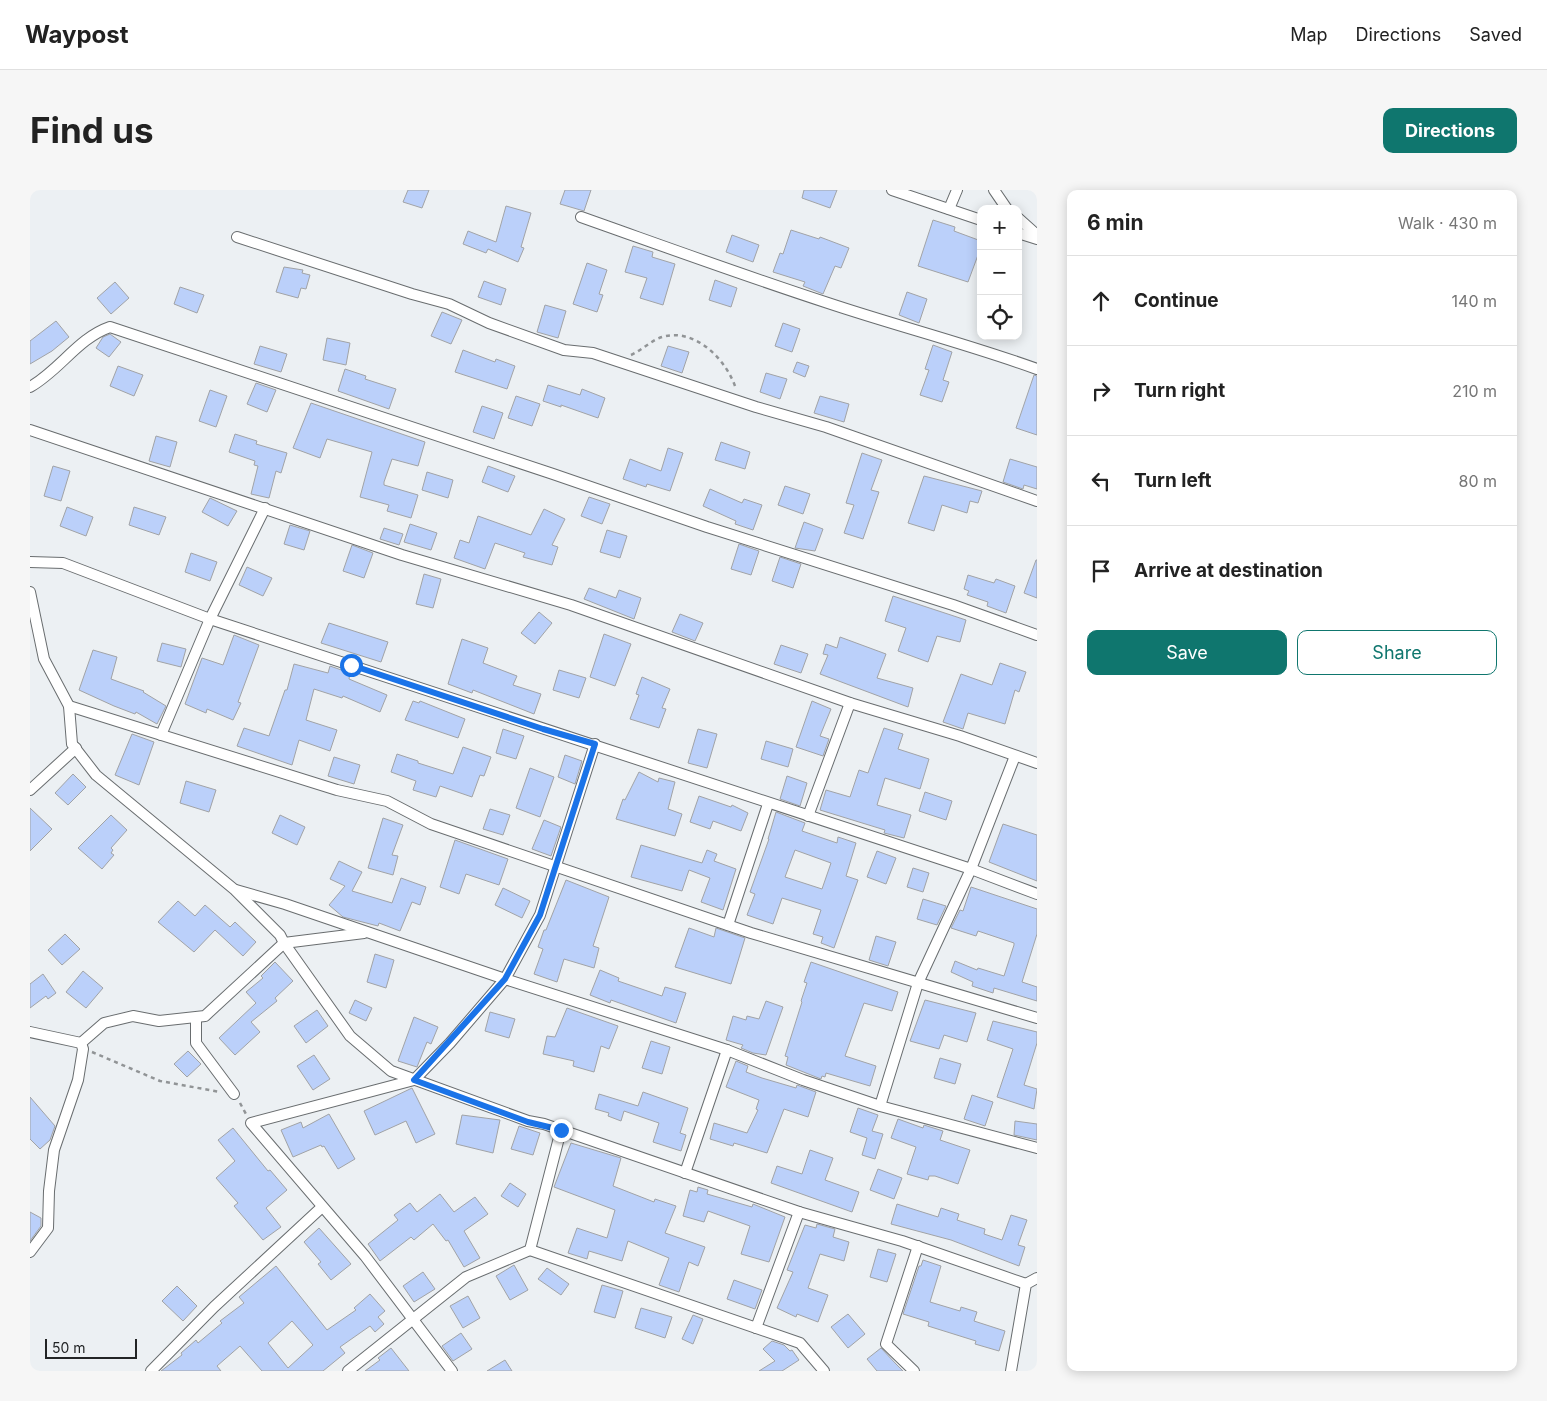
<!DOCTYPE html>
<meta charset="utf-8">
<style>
body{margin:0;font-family:Inter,sans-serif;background:#f6f6f6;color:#222}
.controls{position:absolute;right:15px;top:15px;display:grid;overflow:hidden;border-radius:10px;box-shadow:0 2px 12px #0003}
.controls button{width:45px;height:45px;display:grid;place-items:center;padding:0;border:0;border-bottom:1px solid #e0e0e0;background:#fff;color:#222;font:25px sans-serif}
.scale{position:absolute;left:15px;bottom:12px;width:92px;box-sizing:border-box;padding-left:5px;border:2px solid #222425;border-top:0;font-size:14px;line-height:18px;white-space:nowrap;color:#222425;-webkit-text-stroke:4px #ecf0f3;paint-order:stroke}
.stop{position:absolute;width:15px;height:15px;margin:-11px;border:4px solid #1a73e8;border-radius:50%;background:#fff}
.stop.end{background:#1a73e8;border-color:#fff;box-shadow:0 1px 5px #0008}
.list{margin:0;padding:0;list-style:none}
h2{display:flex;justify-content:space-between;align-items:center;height:65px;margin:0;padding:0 20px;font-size:21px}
h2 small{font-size:16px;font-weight:400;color:#767676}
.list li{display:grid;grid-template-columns:32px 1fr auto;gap:15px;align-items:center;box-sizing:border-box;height:90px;padding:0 20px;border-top:1px solid #e0e0e0}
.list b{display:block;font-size:19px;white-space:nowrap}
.list em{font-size:16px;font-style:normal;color:#767676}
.actions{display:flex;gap:10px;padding:15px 20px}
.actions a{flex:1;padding:11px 0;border:1px solid #0f766e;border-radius:10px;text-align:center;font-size:18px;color:#0f766e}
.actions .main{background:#0f766e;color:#fff}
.icon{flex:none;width:28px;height:28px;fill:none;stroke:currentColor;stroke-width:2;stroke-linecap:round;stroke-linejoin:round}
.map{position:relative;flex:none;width:1007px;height:1181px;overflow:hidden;border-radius:10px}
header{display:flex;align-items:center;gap:30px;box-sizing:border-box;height:70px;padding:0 25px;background:#fff;border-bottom:1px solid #e0e0e0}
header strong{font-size:24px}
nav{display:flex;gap:28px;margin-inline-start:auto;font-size:18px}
.intro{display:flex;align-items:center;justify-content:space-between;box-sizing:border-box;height:120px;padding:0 30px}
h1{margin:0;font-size:35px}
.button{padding:12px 22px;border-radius:10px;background:#0f766e;color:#fff;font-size:18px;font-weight:700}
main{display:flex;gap:30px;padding:0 30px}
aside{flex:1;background:#fff;border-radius:10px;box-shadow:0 2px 12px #0003}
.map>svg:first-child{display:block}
</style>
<header>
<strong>Waypost</strong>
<nav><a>Map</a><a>Directions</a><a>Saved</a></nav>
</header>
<div class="intro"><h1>Find us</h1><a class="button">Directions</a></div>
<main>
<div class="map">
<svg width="1007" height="1181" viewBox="0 0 1007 1181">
<rect width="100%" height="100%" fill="#ecf0f3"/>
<!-- building -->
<g fill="#bbd0fa" stroke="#a1a3a6" fill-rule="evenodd">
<path d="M378,0H399L392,18L373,12Z"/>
<path d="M535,0H561L554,21L530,14Z"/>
<path d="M774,0H807L800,18L772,8Z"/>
<path d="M476,16L501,23L491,57L494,58L488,72L458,59L456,63L433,54L438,41L466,52Z"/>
<path d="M903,30L925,37L924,41L951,51V57L938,92L888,76Z"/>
<path d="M761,40L789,49L790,47L819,58L811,78L805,76L793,104L773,96L775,92L743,82L750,63L753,64Z"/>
<path d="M702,45L729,55L723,72L696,62Z"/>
<path d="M603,56L623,62L622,67L645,74L633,115L610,108L617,88L595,82Z"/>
<path d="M557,73L577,80L569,104L573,105L567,122L543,114Z"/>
<path d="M254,77L273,80L272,83L280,85L276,99L271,98L268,108L246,102Z"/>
<path d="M685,90L707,98L701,117L679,110Z"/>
<path d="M454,91L476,99L471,115L448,107Z"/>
<path d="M85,92L99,108L81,124L67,108Z"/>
<path d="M150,97L174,105L167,123L144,114Z"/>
<path d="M877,102L897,109L889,133L869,125Z"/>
<path d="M515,115L536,121L528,148L507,142Z"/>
<path d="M412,122L432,130L421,154L401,146Z"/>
<path d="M26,131L39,147L22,161L0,174V151Z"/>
<path d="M753,133L770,139L762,162L745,156Z"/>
<path d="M80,144L91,152L79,167L66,158L73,147Z"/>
<path d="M297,148L320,153L316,175L293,170Z"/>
<path d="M903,155L922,162L913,190L919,192L912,212L890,205L899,180L895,179Z"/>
<path d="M230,156L257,164L251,182L224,174Z"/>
<path d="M638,156L659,162L652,183L631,176Z"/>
<path d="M433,160L465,172L466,169L485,176L477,199L425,182Z"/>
<path d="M767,172L779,176L775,187L763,182Z"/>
<path d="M88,176L113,185L104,206L80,196Z"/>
<path d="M315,179L336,186L335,189L366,199L359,219L308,201Z"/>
<path d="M736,183L757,189L750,209L730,202Z"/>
<path d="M1004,185L1007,186V245L986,238Z"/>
<path d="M226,193L246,200L237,222L217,214Z"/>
<path d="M518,195L550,205L552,199L575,208L568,228L531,215V217L513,211Z"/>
<path d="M180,200L197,206L186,237L169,231Z"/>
<path d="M486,206L510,214L502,236L478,228Z"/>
<path d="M790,206L819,214L814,232L784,223Z"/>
<path d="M281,213L395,252L388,276L362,269L354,292V295L388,305L381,328L357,321L359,315L330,307L342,262L297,249L290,268L263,258Z"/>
<path d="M452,216L473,223L464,249L443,242Z"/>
<path d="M205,244L227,251L226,254L257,263L251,283L246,281L239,308L221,304L228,276L224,275L225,271L199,262Z"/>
<path d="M126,246L147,252L140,277L119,271Z"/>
<path d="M691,252L720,262L715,279L685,270Z"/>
<path d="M638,258L653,263L640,301L617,294L616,297L593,289L600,269L631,281Z"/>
<path d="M832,263L852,270L841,300L849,302L833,349L814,343L824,315L816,313Z"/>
<path d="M980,269L1007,277V299L994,295L993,299L973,292Z"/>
<path d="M23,276L40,281L31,311L14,306Z"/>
<path d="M458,276L485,286L478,302L452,292Z"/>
<path d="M397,282L423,290L418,308L392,300Z"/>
<path d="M894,286L952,301L948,313L940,311L937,323L912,315L904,341L878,333Z"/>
<path d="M755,296L780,304L773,324L748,315Z"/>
<path d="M680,299L712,313L714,309L732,315L723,340L705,334L706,331L673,316Z"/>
<path d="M559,307L580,314L572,334L551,326Z"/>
<path d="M180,308L207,321L198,336L172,322Z"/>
<path d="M37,317L63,327L56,346L30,336Z"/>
<path d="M104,317L136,327L129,345L99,335Z"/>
<path d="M514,319L535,329L522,355L528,357L522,375L493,367L495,363L465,353L455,379L424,368L430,350L439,353L448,326L501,345Z"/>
<path d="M774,332L793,339L785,361L765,358Z"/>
<path d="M380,334L407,343L401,360L374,352Z"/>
<path d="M260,335L280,341L274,360L254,354Z"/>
<path d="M354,338L373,344L369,355L350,349Z"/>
<path d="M577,340L597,346L590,368L570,362Z"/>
<path d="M709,354L729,361L721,385L701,379Z"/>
<path d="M322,355L343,363L334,388L313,381Z"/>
<path d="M161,363L187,372L180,391L155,382Z"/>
<path d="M750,367L771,374L763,398L742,391Z"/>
<path d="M1006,370H1007V408L994,403Z"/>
<path d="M217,377L242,388L233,406L209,395Z"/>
<path d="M394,384L411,389L403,418L386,414Z"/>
<path d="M938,385L964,393L966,389L985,396L976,423L957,416L958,412L937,405L939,401L934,399Z"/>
<path d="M559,398L586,408L589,400L611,408L604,429L554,409Z"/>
<path d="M863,406L936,430L930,452L907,446L898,472L868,461L876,438L855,431Z"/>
<path d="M509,422L522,433L505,454L491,443Z"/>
<path d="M650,424L673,433L665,451L642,442Z"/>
<path d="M299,433L358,452L351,472L291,453Z"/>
<path d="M574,444L601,454L585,496L560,487Z"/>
<path d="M204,445L229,455L208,512L211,513L203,530L177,519L176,523L155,514L172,468L193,475Z"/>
<path d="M810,447L856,464L847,488L883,498L878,517L790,484L798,465L793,464L796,454L807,458Z"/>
<path d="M432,449L458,458L453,473L487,486L483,495L511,504L504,524L443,500L442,503L418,494Z"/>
<path d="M132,453L156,459L151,477L127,471Z"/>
<path d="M751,455L778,464L771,483L744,474Z"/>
<path d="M63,460L87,467L81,489L114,501L113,502L136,516L127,534L106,522L105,524L84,516L49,500Z"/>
<path d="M970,473L996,482L989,502L985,500L975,534L938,523L933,539L913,532L931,484L962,495Z"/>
<path d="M264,474L298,483L300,476L320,483L319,489L357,505L350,522L313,506L312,508L284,499L276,530L307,540L300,561L269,550L262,575L207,556L214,538L239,546L255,500H257Z"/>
<path d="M529,480L556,488L549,508L523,500Z"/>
<path d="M612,487L640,499L632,518L636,519L629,538L600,529L609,505L606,504Z"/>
<path d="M383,511L389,513L390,511L435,529L428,548L375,530Z"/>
<path d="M782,511L801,519L790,546L799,549L793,566L766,557Z"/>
<path d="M854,538L873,544L868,559L899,569L890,599L855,588L847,615L881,625L874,648L854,643L855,640L790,620L796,600L820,607L829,580L838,583Z"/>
<path d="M473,539L494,546L486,569L466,563Z"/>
<path d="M668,539L687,544L677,578L658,573Z"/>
<path d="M102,544L124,552L109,595L85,585Z"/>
<path d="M736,551L763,559L758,577L731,569Z"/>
<path d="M433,557L461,567L454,586L450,585L442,607L410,596L406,607L383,600L386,591L361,582L367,564L388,571V573L423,584Z"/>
<path d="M535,565L552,571L545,594L528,587Z"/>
<path d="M304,567L330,575L324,594L298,586Z"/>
<path d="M500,578L524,587L510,627L486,618Z"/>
<path d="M609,582L628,592L629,588L645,592L638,619L652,624L645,646L586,629L593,609L595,610Z"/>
<path d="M43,584L56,597L38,615L25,603Z"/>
<path d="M757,586L777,593L770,616L750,609Z"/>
<path d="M156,591L186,600L179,622L150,613Z"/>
<path d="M895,602L922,611L916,630L889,621Z"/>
<path d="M669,606L701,617L702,615L718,623L711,641L683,631L680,639L660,632Z"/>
<path d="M0,618L22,639L0,661Z"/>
<path d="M460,619L480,625L473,645L453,639Z"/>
<path d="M746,622L775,633L772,641L807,653L808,647L826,653L816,686L828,690L804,758L791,753L793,747L783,744L791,720L752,708L743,734L717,725L725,704L720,702L739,649H738ZM765,660L801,673L792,699L755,687Z"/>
<path d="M81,625L97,640L81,658L83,660L81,663L84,665L72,679L48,658Z"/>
<path d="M250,625L275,637L267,655L242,643Z"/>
<path d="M353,628L373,635L362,665L368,666L363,685L338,678Z"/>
<path d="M514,630L531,637L521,666L502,659Z"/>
<path d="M973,634L1007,645V691L959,672Z"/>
<path d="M425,650L478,669L469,695L436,684L429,704L410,697Z"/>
<path d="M611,655L672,673L677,660L687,664L684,671L706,679L693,720L671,712L680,688L659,680L652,701L601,687Z"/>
<path d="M847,661L866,668L856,694L837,687Z"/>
<path d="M309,671L332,682L322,701L362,713L371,688L396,697L390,715L382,712L370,741L349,733L348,736L313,727L299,715L315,696L300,689Z"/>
<path d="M883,678L899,683L893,702L877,697Z"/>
<path d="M536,690L579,707L563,756L569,758L564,778L534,769L527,792L504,784L513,759L508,757L514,740H516Z"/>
<path d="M941,697L1007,719V744L992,792L1007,797V811L964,798L963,803L942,796L943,792L921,782L925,771L947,780L948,778L974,786L984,755V753L948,741L946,746L921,738L930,720L933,721Z"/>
<path d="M473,698L500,711L492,728L465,715Z"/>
<path d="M893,709L916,716L907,735L887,729Z"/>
<path d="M148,711L165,726L175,715L200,737L205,732L226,752L213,766L185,740L164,762L128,732Z"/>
<path d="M659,738L684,747L686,738L715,748L701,794L645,777Z"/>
<path d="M35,744L50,759L32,775L18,760Z"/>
<path d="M846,746L866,752L858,776L839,770Z"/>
<path d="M345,764L364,770L356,798L337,792Z"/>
<path d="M245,772L263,791L245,808L247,811L221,832L230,842L205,865L189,848L226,813L216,802L233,788L231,786Z"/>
<path d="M781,772L868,802L862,821L834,813L815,866L846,876L840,896L796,883L795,887L792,886L791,889L756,875L758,867L755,866L772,812L771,811L777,793L774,792Z"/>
<path d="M570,780L589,788L588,791L632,806L635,797L656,803L646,833L581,810L580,813L560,805Z"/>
<path d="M53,781L73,798L56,818L36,802Z"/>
<path d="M13,784L26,803L18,809L16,806L0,818V794Z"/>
<path d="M325,810L342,818L336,831L319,823Z"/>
<path d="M895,810L946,823L937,852L914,845L909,859L880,851Z"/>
<path d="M736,811L753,817L736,865L723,863L711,858L713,855L696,850L703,826L716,830L717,826L729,829Z"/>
<path d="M537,818L588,836L579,859L571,856L564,882L543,876L544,871L513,864L517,846L525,847Z"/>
<path d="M287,820L298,836L276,853L264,836Z"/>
<path d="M460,822L485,829L479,848L455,841Z"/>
<path d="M384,827L408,837L401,854L397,852L387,877L368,871Z"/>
<path d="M963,831L1007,842V853L994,895L1007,899L1004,919L967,907L983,859L957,850Z"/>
<path d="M621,851L640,857L632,884L612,878Z"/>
<path d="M158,861L171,874L157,887L144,874Z"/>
<path d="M284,865L300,889L283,900L267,876Z"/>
<path d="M910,868L931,874L925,894L904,888Z"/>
<path d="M706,871L718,876L716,882L732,888L766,898L767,895L786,902L778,927L754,919L737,963L704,953L703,956L680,949L684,933L717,943L728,920L726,919L729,910L696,897Z"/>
<path d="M382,898L405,944L386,953L376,931L345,945L334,921Z"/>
<path d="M613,902L658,918L650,943L656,945L651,961L623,952L629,933L594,921L591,931L578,926L579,923L565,919L569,904L608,916Z"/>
<path d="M942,905L963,912L955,936L934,929Z"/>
<path d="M0,907L25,936L20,950L10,959L0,949Z"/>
<path d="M828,918L848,925L842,941L853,944L845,969L832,965L837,948L820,942Z"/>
<path d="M299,924L325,969L308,979L294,956L292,957L291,955L263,967L251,940L271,932L273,938Z"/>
<path d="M432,925L470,930L463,963L426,954Z"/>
<path d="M868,929L893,938L894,935L913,941L910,950L940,960L928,994L905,986H899L898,990L877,984L886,957L861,948Z"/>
<path d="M985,931L1007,934V950L984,945Z"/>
<path d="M489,936L510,943L503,965L481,959Z"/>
<path d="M203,938L238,981L240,980L257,1000L236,1018L251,1037L233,1050L204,1016L208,1013L186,988L205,971L188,950Z"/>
<path d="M541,953L591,968L583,996L624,1012L625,1009L646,1016L635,1043L675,1057L668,1076L659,1072L649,1102L629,1095L639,1068L598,1051L592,1071L559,1061L557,1069L538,1063L547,1038L577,1048L585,1020L524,997Z"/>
<path d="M780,960L803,968L795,990L829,1002L822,1022L741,993L747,976L772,984Z"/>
<path d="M848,979L872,988L864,1009L840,1000Z"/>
<path d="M480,993L496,1004L488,1017L471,1006Z"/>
<path d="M668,997L678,1000L677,1004L722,1017L723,1014L755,1027L739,1072L711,1064L720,1036L678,1021L674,1032L653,1026L660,1000L667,1002Z"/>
<path d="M410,1004L424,1022L445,1007L458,1024L434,1041L450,1068L434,1077L418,1050L416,1051L403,1034L384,1050L381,1047L350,1071L338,1054L368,1030L364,1025L380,1013L387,1022Z"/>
<path d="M867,1014L908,1027L911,1018L929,1024L927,1030L955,1039L954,1044L972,1050L981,1025L997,1030L988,1055L995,1057L989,1076L921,1050L861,1034Z"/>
<path d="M0,1022L11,1028V1036L0,1051Z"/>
<path d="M787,1034L805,1039L803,1047L819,1052L814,1071L790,1064L778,1098L798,1105L788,1132L767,1124L766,1127L747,1118L763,1082L757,1080L775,1035L786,1038Z"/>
<path d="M289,1038L321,1074L301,1090L288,1074L291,1072L274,1052Z"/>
<path d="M848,1059L866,1064L857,1092L840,1087Z"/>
<path d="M893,1070L911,1076L900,1112L930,1121L931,1117L947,1122L944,1131L975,1141L969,1161L945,1154L946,1151L898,1136L899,1132L873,1124L889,1076H891Z"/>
<path d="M484,1075L498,1100L480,1110L466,1086Z"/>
<path d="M246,1076L297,1140L326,1120L324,1118L340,1104L355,1121L348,1127L354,1134L345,1142L340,1136L310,1157L315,1163L293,1181H232L210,1156L187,1176L191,1181H131L152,1165L151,1163L166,1150L168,1153L192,1133L190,1131L214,1113L209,1107ZM262,1131L283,1155L258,1178L238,1153Z"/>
<path d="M517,1078L539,1094L531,1105L508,1089Z"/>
<path d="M393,1082L405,1099L384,1112L373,1096Z"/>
<path d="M704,1090L732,1100L725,1119L697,1109Z"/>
<path d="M572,1095L593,1101L585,1128L564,1122Z"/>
<path d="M147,1096L167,1116L153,1131L132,1111Z"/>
<path d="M438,1106L450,1128L433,1138L420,1116Z"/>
<path d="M611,1118L642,1127L635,1148L605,1138Z"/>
<path d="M818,1124L835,1144L818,1158L801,1137Z"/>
<path d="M663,1125L673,1129L663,1154L652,1149Z"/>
<path d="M431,1143L442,1159L423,1171L412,1156Z"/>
<path d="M742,1151L754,1155L760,1161L762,1160L769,1170L752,1181H729L745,1171L733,1159Z"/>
<path d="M361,1158L379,1181H335L350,1170L348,1168Z"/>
<path d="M851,1158L866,1174L873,1181H847L837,1169Z"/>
<path d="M475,1170L482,1181H457Z"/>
</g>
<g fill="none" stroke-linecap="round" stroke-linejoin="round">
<defs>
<g id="street">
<path d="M862,0L951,30"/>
<path d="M964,0L977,19"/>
<path d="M919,19L927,0"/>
<path d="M551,27C633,56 715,86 798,113C867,136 938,154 1007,179"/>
<path d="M988,28L1007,45"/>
<path d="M988,43L1007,49"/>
<path d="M207,47L382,104L419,114L459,133L534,160L563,163L726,217L796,237L1007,311"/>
<path d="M0,197C30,180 48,148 80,137L523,284L677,337L923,415L1007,445"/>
<path d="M0,240L372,365L541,415L820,513L930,546L1007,573"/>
<path d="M0,372L33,373L180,429L941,679L1007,704"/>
<path d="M0,402L14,469L39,516L42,554L66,585L205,700L250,745L254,753L320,846L361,881L498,931L514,934L769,1022L872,1051L996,1094"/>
<path d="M39,516L307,600L357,611L401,634L721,743L1007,828"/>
<path d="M131,545L180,429L235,318"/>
<path d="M0,600L46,558"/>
<path d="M778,626L820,513"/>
<path d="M206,700L255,714L475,789L697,860L773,890L850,916L1007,958"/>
<path d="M698,735L738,614"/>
<path d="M166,829V853L204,904"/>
<path d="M0,842L51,853L53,859L48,890L24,960L19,1001L18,1038L0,1062"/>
<path d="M51,853L74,833L103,826L129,831L175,826L254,753L334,743"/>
<path d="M850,916L888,793L941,679L985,566"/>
<path d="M655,983L697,860"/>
<path d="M500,1060L770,1153L794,1181"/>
<path d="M726,1138L769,1022"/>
<path d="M121,1181L184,1117L292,1017"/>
<path d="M318,1181L436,1087L500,1060L531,940"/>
<path d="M422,1181L335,1066L221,933L384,890L420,853L475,789L510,725L565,554"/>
<path d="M884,1181L856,1154L888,1056"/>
<path d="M981,1181L996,1094L1007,1088"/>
</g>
</defs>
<!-- street casing -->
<use href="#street" stroke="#696d6f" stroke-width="12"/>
<!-- path -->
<g stroke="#919496" stroke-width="2.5" stroke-dasharray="4 4" stroke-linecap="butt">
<path d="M601,165C612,160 622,150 632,147C665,137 697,170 706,199"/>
<path d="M62,862L130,891L190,902"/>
<path d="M210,913L216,924"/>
</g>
<!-- street -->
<use href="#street" stroke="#fff" stroke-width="10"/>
</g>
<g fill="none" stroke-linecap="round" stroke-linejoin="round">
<!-- route -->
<path stroke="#1a73e8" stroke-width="6" d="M321,475L513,539L565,554L510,725L475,789L384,890L498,932L531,940"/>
</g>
</svg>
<div class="controls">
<button>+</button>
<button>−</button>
<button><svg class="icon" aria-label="locate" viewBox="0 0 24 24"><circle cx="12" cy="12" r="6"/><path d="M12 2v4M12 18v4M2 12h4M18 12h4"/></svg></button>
</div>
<div class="scale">50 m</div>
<div class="stop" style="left:321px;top:475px"></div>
<div class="stop end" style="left:531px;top:940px"></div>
</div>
<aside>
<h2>6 min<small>Walk · 430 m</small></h2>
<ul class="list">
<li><svg class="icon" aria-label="ahead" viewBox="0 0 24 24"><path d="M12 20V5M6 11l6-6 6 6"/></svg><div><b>Continue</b></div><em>140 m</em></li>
<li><svg class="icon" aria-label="right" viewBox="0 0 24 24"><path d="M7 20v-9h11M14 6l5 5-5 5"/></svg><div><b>Turn right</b></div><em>210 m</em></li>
<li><svg class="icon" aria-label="left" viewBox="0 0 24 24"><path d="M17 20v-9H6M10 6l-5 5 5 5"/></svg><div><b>Turn left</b></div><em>80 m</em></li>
<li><svg class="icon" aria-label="arrive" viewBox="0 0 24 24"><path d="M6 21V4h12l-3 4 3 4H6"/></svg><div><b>Arrive at destination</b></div></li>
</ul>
<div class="actions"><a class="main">Save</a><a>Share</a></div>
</aside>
</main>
